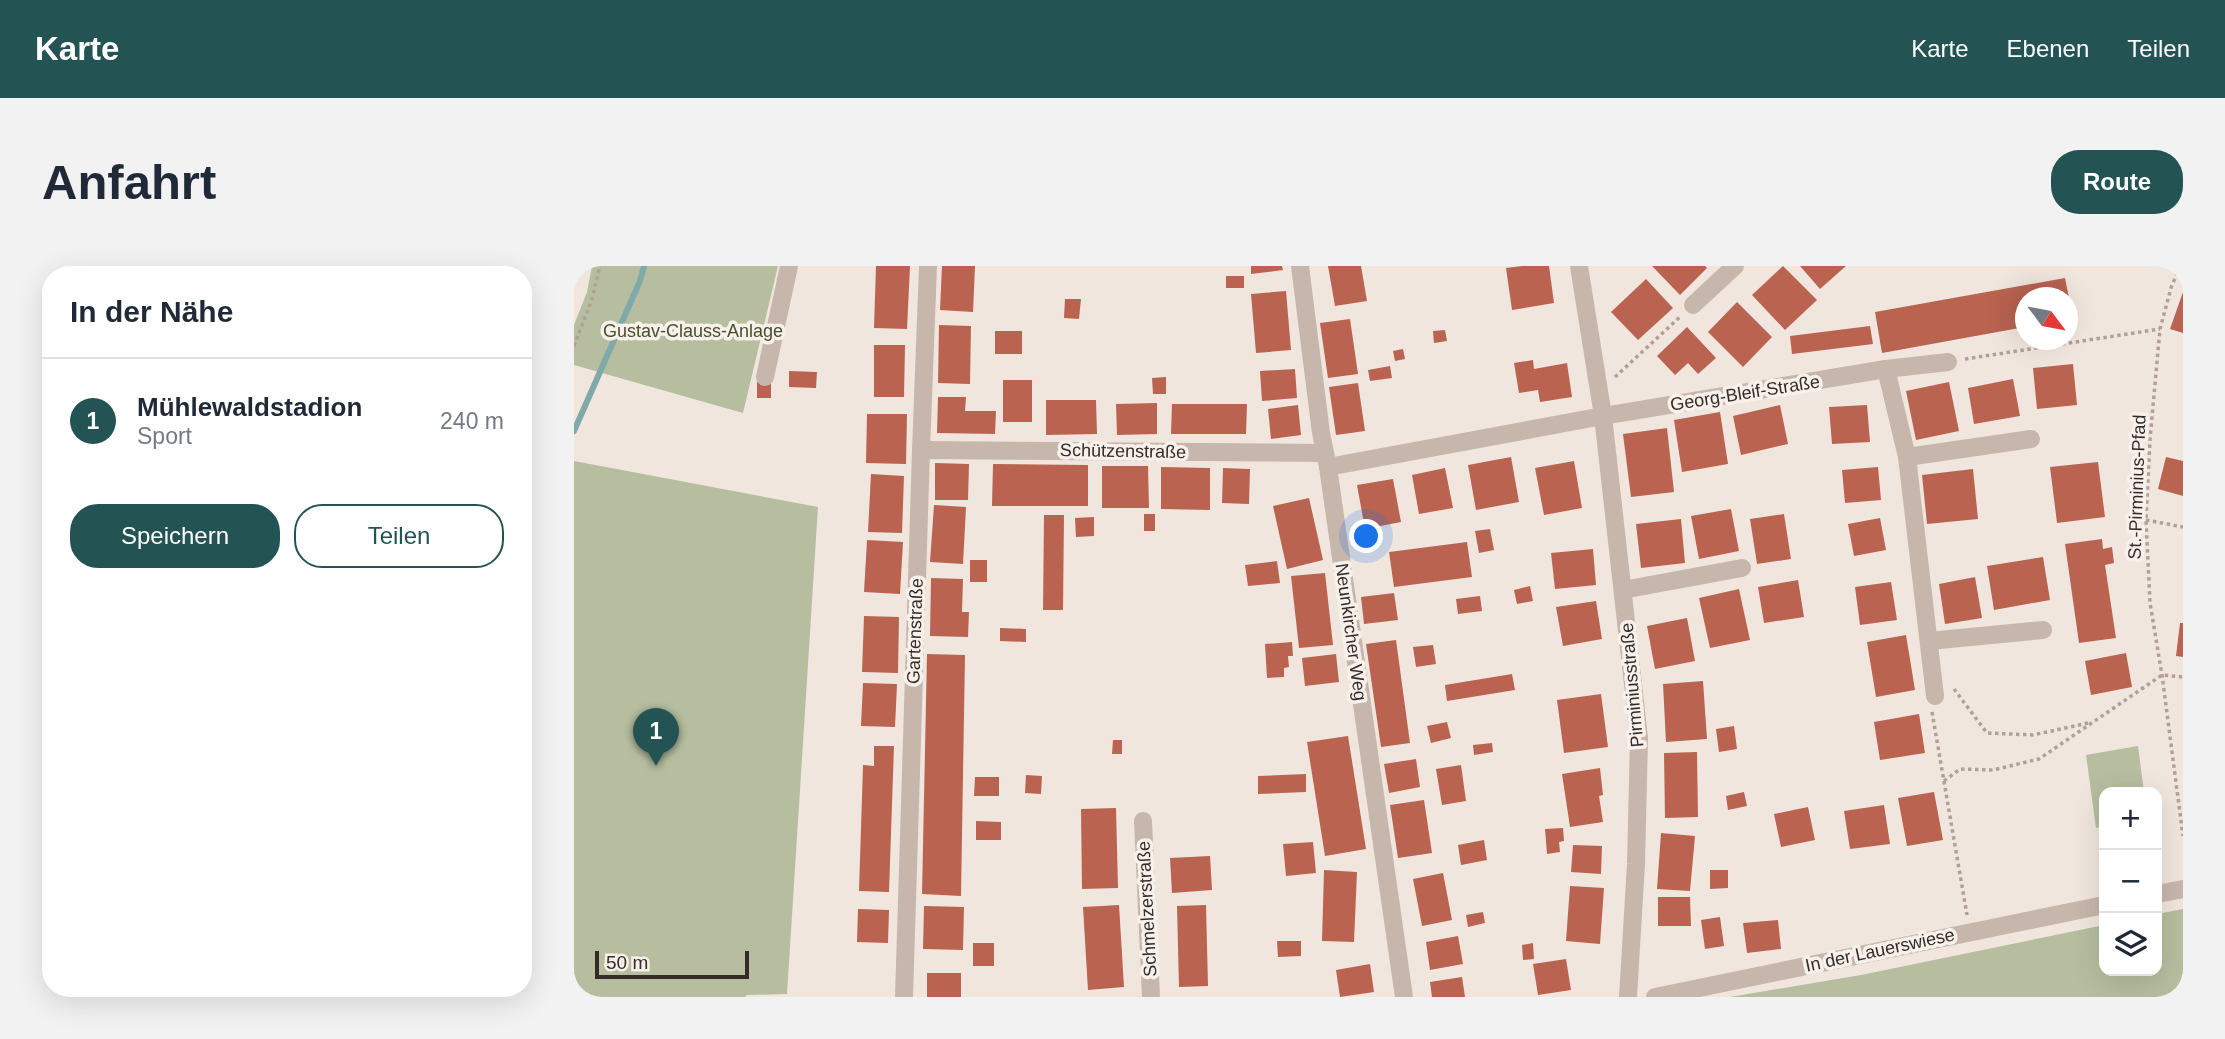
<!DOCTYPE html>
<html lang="de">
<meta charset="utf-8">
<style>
body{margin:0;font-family:Arial,sans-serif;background:#f2f2f3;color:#1f2937}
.controls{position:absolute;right:21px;bottom:21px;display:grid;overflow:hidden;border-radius:14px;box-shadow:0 7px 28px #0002}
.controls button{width:63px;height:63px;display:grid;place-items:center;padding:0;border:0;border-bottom:2px solid #e0e1e3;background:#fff;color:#1f2937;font:35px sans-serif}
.compass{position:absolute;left:1441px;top:21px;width:63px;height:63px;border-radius:50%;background:#fff;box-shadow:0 7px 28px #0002;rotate:122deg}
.scale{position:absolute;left:21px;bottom:18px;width:154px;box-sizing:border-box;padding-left:7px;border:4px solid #352c29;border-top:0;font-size:19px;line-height:24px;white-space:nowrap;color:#352c29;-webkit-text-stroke:5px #f8f0ea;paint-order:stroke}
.you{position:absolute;left:793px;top:271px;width:24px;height:24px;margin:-18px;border:5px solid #fff;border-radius:50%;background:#1a73e8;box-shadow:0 0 0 10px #1a73e833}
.badge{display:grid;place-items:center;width:46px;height:46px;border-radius:50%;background:#235353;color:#fff;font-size:23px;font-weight:700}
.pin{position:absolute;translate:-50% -58px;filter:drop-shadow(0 2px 4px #0008)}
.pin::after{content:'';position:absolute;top:37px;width:24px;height:21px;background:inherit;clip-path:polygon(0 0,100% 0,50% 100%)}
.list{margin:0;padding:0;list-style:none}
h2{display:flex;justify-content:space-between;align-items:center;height:91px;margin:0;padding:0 28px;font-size:30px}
h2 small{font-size:23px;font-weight:400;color:#747a83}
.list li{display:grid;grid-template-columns:46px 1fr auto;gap:21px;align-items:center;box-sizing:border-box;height:126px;padding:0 28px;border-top:2px solid #e0e1e3}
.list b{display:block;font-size:26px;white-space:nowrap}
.list p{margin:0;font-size:23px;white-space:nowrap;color:#747a83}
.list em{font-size:23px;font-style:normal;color:#747a83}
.actions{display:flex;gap:14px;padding:21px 28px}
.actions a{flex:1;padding:16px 0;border:2px solid #235353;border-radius:28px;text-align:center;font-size:24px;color:#235353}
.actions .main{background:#235353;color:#fff}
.icon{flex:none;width:38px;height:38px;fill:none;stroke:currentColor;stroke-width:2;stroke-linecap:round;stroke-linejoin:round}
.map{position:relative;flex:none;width:1609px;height:731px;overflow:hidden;border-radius:28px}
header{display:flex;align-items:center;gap:42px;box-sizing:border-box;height:98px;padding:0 35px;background:#235353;color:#fff}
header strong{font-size:33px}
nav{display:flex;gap:38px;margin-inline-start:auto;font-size:24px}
.intro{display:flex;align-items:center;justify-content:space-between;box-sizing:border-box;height:168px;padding:0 42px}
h1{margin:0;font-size:49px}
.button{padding:18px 32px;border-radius:28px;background:#235353;color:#fff;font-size:24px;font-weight:700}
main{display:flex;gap:42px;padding:0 42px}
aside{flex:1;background:#fff;border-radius:28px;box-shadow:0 7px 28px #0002}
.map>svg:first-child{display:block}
</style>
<header>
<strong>Karte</strong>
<nav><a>Karte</a><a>Ebenen</a><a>Teilen</a></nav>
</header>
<div class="intro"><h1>Anfahrt</h1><a class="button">Route</a></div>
<main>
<aside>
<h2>In der Nähe<small></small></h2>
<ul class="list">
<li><span class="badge">1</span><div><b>Mühlewaldstadion</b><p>Sport</p></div><em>240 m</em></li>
</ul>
<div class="actions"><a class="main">Speichern</a><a>Teilen</a></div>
</aside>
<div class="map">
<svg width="1609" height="731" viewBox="0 0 1609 731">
<rect width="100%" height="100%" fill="#f0e6de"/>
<!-- green -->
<g fill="#b6be9f">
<path d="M18,0H204L169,147L0,99V59L13,26Z"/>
<path d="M0,195L244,241L213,728L173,729L171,731H0Z"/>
<path d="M1564,480L1570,526H1530V560L1522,562L1512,489Z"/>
<path d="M1609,643V731H1156L1287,709L1530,659V705H1583V648Z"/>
</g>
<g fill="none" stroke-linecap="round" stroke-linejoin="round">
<!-- stream -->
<path stroke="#7faaa9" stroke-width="6" d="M0,165L66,15L70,0"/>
</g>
<!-- building -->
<g fill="#ba6351">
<path d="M302,0H336L333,63L300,62Z"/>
<path d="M368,0H401L399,46L366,44Z"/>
<path d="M677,0H708L709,4L677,8Z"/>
<path d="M754,0H787L793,35L761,40Z"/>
<path d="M948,0H975L980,37L938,44L932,2Z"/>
<path d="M1078,0H1131L1133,2L1106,29Z"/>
<path d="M1209,0L1243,34L1211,64L1178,29Z"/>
<path d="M1226,0H1272L1246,23Z"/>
<rect x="652" y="10" width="18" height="12"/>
<path d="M1491,12L1495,32H1451V61L1308,87L1301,46Z"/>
<path d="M1072,13L1099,42L1064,74L1037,46Z"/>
<path d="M712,25L717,84L682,87L677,28Z"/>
<path d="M1609,26V67L1596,63Z"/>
<path d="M491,33H507L505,53L490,52Z"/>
<path d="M1163,36L1198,71L1169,101L1134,66Z"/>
<path d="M776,53L784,108L754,112L746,57Z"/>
<path d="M365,59L397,60L396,118L364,117Z"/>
<path d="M1296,60L1299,78L1218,88L1216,70Z"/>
<path d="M1113,61L1142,92L1124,108L1114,97L1101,109L1083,90Z"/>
<path d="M871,64L873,75L860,77L859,65Z"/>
<rect x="421" y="65" width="27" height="23"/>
<path d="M300,79H331L330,131H300Z"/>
<path d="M829,83L831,93L821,95L819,85Z"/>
<path d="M959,94L960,103L993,97L998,131L966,136L964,124L945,127L940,97Z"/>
<path d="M1499,98L1503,139L1463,143L1459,102Z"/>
<path d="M816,100L818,112L796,115L794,104Z"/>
<path d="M721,103L723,132L688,135L686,105Z"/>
<path d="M215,105L243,106L242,122L215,121Z"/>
<path d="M592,111V128H579L578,112Z"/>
<path d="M1439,113L1446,150L1400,158L1394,122Z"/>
<rect x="429" y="114" width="29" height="42"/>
<rect x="183" y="116" width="14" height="16"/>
<path d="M1375,116L1385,165L1342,174L1332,125Z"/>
<path d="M784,117L791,165L762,169L755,121Z"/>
<path d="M364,131H392L391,145H422L421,168L363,167Z"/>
<path d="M472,134H522L523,168L472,169Z"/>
<path d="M583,137V168L543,169L542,138Z"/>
<path d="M598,138H673L672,168H597Z"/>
<path d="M724,139L727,169L697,173L694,143Z"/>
<path d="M1206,139L1214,178L1167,189L1159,150Z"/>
<path d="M1293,139L1296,176L1258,178L1255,141Z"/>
<path d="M1146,146L1154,198L1108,206L1100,154Z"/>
<path d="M293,148H333L332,198L292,197Z"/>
<path d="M1093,162L1100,226L1057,231L1049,168Z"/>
<path d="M937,191L945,236L902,244L894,199Z"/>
<path d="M1592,191L1609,195V230L1584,223Z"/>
<path d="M1000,195L1008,242L970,249L961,202Z"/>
<path d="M1524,196L1531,251L1483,257L1476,201Z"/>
<path d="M361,197L395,198L394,234H361Z"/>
<path d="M419,198L514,199V240H418Z"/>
<path d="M528,200H574L575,242H528Z"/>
<path d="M587,201L636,202V244L587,243Z"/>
<path d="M1304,201L1307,234L1271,237L1268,204Z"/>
<path d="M649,202L676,203L675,238L648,237Z"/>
<path d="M871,202L879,242L845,248L838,209Z"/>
<path d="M1399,203L1404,253L1353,258L1348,209Z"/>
<path d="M297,208L330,210L328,267L294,266Z"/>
<path d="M819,213L827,256L791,263L783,219Z"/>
<path d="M735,232L749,294L713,303L699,240Z"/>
<path d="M360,239L392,241L389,298L356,296Z"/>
<path d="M1157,243L1165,285L1125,293L1117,250Z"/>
<rect x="570" y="248" width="11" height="17"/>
<path d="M1210,248L1217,293L1183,298L1176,253Z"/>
<path d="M470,249H490L489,344H469Z"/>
<path d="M520,251V270L502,271L501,252Z"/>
<path d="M1306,252L1312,284L1280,290L1274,258Z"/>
<path d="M1107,253L1111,297L1067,302L1062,258Z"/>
<path d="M916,263L920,284L905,287L901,265Z"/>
<path d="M1528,273L1529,283L1538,281L1540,297L1531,299L1542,372L1505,377L1491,278Z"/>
<path d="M293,274L329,276L326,328L290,326Z"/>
<path d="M893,276L898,311L820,321L815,286Z"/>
<path d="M1019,283L1022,319L981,323L977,287Z"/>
<path d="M1469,291L1476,334L1420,344L1413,300Z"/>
<rect x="396" y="294" width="17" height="22"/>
<path d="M703,295L706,317L674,320L671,299Z"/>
<path d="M751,307L759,379L725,382L717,310Z"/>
<path d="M1401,311L1408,352L1371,358L1365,318Z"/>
<path d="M357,312L389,313L388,346H395L394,371L356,370Z"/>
<path d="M1224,314L1230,351L1190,357L1184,321Z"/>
<path d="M1317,316L1323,354L1286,359L1281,321Z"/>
<path d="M956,320L959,335L943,338L940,324Z"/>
<path d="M1165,323L1176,374L1136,382L1125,332Z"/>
<path d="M820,327L824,354L790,358L787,331Z"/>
<path d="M906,330L908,345L884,348L882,333Z"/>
<path d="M1022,335L1028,373L989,380L982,341Z"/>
<path d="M290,350L325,351L324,407L288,406Z"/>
<path d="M1113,352L1121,395L1081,403L1073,360Z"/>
<path d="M1606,357H1609V391L1602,390Z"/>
<path d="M426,362L452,363V376L426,375Z"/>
<path d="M1332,369L1341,424L1302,431L1293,376Z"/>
<path d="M822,374L836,477L807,481L792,378Z"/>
<path d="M718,376L719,390H714L715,401L710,402V411L693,412L691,378Z"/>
<path d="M859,379L862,398L842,401L839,381Z"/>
<path d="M1552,387L1558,421L1517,429L1511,395Z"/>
<path d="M353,388L391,389L387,630L348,628Z"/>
<path d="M762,388L765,416L731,420L728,392Z"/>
<path d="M938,408L941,424L873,435L871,419Z"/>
<path d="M1129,415L1133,473L1092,476L1089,418Z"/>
<path d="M289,417L323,418L321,461L287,460Z"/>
<path d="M1027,428L1034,481L990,487L983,434Z"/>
<path d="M1345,448L1351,487L1306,494L1300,456Z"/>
<path d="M873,456L877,472L857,477L853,460Z"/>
<path d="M1160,460L1163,483L1145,486L1142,463Z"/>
<path d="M774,470L792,583L751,590L733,476Z"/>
<path d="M539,474H548V488H538Z"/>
<path d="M918,477L919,486L900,489L899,479Z"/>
<path d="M300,480H320L315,626L285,625L289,499L300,500Z"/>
<path d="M1123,486L1124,551L1091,552L1090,487Z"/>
<path d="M842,493L846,521L815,527L810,498Z"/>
<path d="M887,499L892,535L868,539L862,503Z"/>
<path d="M1026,502L1029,529L1025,530L1029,556L996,561L988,508Z"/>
<path d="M732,508V526L684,528V510Z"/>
<path d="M452,509L468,510L467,528L451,527Z"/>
<path d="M401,511H425V530H400Z"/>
<path d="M1170,526L1173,540L1154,544L1152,530Z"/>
<path d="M1360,526L1369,574L1333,580L1324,532Z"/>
<path d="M850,534L858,587L824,592L816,539Z"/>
<path d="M1310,539L1316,578L1276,583L1270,545Z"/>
<path d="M1234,541L1241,574L1207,581L1200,548Z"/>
<path d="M542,542L544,622L508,623L507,543Z"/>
<path d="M402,555L427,556V574H402Z"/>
<path d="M989,562L990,575L985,576L986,586L973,588L971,563Z"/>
<path d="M1087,567L1121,570L1116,625L1083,623Z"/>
<path d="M910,574L913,594L887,599L884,579Z"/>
<path d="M739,576L742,607L712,610L709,578Z"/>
<path d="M999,579L1028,580L1027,608L997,606Z"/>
<path d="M636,590L638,624L598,627L596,592Z"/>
<path d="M750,604L783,606L780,676L748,675Z"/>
<path d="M1136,604H1154V622L1136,623Z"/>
<path d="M869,607L878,654L848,660L839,613Z"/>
<path d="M996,620L1030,622L1026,678L992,675Z"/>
<path d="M1084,631H1116L1117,660H1084Z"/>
<path d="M545,639L550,721L514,724L509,641Z"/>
<path d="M632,639L634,720L605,721L603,640Z"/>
<path d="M350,640L390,641L389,684L349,683Z"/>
<path d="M284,643L315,644L314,677L283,676Z"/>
<path d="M909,646L911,657L894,661L892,649Z"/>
<path d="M1146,651L1150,680L1131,683L1127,654Z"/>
<path d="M1204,654L1207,683L1173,687L1169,657Z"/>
<path d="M884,670L889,698L856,704L852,676Z"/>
<path d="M703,675H727V690L704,691Z"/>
<rect x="399" y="677" width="21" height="23"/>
<path d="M959,677L960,693L949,694L948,679Z"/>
<path d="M992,693L997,724L964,729L959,698Z"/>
<path d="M796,698L800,726L766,731L762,704Z"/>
<rect x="353" y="707" width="34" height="24"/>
<path d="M888,711L891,731H858L856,716Z"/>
</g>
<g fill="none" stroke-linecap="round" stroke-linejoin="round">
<!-- path -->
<g stroke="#b3a095" stroke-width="3.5" stroke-dasharray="3.5 3.5" stroke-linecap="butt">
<path d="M1606,0L1597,22L1586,63L1576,173L1572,254L1576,337L1588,409L1609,570"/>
<path d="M0,80L18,33L26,0"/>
<path d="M1391,93L1586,63"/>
<path d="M1041,111L1107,50"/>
<path d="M1572,254L1609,261"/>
<path d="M1380,423L1413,467L1459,469L1514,457"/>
<path d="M1358,446L1393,649"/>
<path d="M1370,515L1386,503L1419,504L1465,493L1588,409L1609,411"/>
</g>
<!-- minor -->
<g stroke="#c7b6ab" stroke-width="18">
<path d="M726,0L747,167L754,201L830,731"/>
<path d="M1005,0L1029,150L1065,472L1062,598L1054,731"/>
<path d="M1119,39L1161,0"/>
<path d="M1312,103L1333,191L1361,430"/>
<path d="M191,111L215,0"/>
<path d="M347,184L750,187"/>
<path d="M1333,191L1457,173"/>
<path d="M754,201L1029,150L1312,103L1374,96"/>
<path d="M1049,324L1168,302"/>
<path d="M1355,375L1469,364"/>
<path d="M569,555L577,731"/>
<path d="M1583,628L1609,623"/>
<path d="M330,731L347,184L354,0"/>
<path d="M1081,731L1530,639"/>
</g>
</g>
<g text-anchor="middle" stroke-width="7" stroke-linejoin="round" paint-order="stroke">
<!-- park labels -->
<g font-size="18" fill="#47512f" stroke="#f8f0ea">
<text x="119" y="71">Gustav-Clauss-Anlage</text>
</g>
<!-- street labels -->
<g font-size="18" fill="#352c29" stroke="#f8f0ea">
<text transform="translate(1171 127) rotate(-9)" y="6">Georg-Bleif-Straße</text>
<text transform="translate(549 185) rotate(1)" y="6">Schützenstraße</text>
<text transform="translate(1563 221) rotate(-88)" y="6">St.-Pirminius-Pfad</text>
<text transform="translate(341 365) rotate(-88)" y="6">Gartenstraße</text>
<text transform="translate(777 366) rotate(82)" y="6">Neunkircher Weg</text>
<text transform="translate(1058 419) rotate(-95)" y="6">Pirminiusstraße</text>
<text transform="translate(573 643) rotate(-93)" y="6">Schmelzerstraße</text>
<text transform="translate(1306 684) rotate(-12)" y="6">In der Lauerswiese</text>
</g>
</g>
</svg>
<div class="controls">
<button>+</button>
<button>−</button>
<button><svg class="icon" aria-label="layers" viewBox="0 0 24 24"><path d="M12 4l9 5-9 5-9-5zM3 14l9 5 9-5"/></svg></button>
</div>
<svg class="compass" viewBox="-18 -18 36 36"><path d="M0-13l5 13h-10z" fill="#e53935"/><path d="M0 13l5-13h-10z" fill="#747a83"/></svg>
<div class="scale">50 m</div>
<div class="you"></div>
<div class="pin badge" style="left:82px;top:500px">1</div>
</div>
</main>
